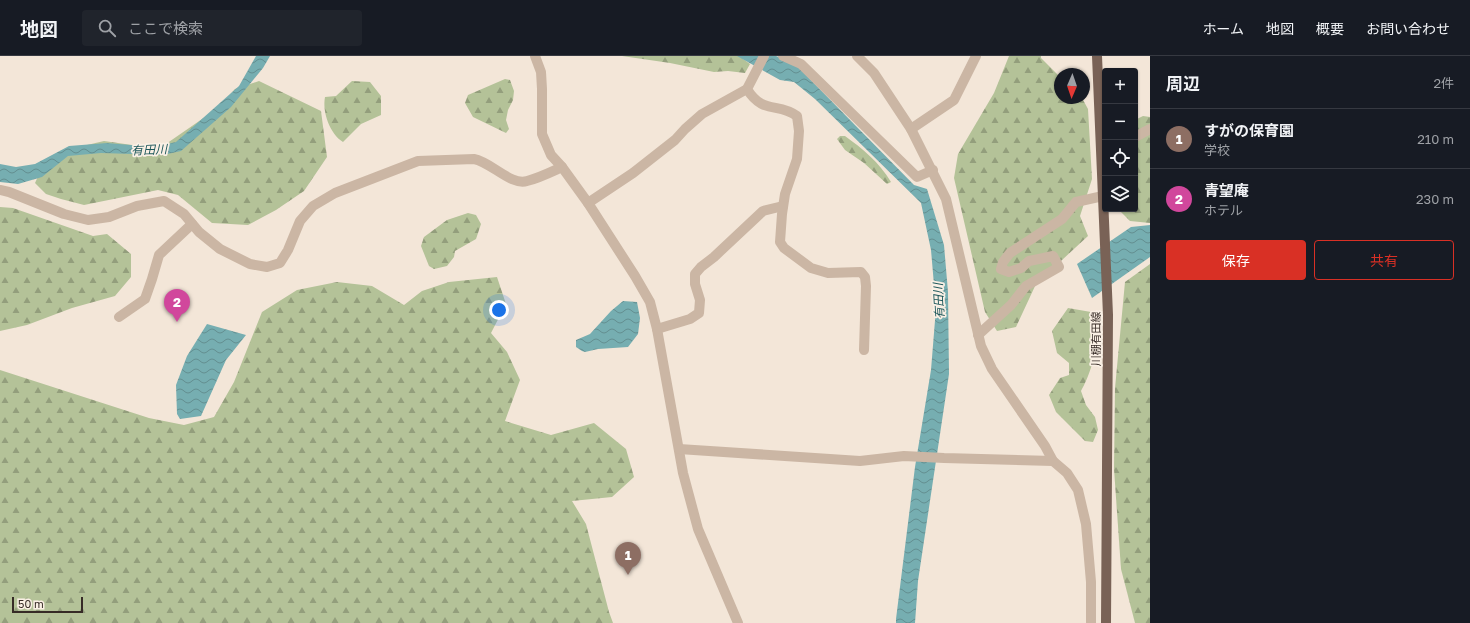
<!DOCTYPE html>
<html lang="ja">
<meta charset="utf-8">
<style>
body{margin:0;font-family:"Golos Text","Noto Sans JP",sans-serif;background:#20242c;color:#f1f3f6}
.controls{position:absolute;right:12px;top:12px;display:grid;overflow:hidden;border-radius:4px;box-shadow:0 1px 3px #0004}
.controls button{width:36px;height:36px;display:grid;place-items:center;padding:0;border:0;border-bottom:1px solid #363941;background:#171b24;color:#f1f3f6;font:20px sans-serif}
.compass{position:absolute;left:1054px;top:12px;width:36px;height:36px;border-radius:50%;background:#171b24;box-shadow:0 1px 3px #0004;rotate:182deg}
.scale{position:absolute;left:12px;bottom:10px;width:71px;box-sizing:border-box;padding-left:4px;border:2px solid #362b26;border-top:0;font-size:11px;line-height:14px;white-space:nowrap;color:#362b26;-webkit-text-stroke:3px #faf0e5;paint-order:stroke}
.you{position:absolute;left:499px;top:254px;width:14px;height:14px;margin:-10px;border:3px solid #fff;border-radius:50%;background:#1a73e8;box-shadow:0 0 0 6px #1a73e833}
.badge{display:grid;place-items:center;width:26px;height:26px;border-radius:50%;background:#d93025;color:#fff;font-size:13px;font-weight:700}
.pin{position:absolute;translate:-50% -33px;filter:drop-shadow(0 1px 2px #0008)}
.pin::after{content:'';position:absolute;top:21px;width:14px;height:12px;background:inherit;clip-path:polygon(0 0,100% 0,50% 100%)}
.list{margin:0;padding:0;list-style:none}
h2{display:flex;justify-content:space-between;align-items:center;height:52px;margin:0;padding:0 16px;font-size:17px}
h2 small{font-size:13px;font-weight:400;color:#9ea1a6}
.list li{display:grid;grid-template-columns:26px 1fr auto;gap:12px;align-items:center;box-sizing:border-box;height:60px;padding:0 16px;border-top:1px solid #363941}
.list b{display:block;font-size:15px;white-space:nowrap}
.list p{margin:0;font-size:13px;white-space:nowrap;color:#9ea1a6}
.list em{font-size:13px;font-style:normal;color:#9ea1a6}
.actions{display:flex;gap:8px;padding:12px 16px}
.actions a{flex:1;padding:9px 0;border:1px solid #d93025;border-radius:4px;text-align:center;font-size:14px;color:#d93025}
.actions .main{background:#d93025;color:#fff}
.icon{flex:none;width:22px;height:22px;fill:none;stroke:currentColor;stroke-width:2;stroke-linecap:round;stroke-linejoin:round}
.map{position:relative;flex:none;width:1150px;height:567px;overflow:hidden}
header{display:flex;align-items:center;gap:24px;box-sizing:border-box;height:56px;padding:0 20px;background:#171b24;border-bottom:1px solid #363941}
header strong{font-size:19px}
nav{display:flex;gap:22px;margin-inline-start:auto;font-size:14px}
.search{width:280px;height:36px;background:#20242c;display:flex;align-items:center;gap:10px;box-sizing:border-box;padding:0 14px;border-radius:4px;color:#9ea1a6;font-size:15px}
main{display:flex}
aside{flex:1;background:#171b24}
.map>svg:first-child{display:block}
</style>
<header>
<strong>地図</strong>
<div class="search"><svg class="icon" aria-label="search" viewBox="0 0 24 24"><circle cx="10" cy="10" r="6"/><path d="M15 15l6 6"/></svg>ここで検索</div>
<nav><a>ホーム</a><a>地図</a><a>概要</a><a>お問い合わせ</a></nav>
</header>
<main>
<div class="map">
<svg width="1150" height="567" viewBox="0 0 1150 567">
<defs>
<pattern id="forest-firs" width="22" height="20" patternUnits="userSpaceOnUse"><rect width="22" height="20" fill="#b4c298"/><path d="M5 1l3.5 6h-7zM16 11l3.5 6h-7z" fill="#939e7c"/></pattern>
<pattern id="water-waves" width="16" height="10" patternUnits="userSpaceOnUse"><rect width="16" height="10" fill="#76aeb1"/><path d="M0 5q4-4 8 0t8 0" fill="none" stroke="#628e90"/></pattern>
</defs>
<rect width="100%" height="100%" fill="#f3e6d8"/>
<!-- forest -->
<g fill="url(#forest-firs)">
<path d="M622,0H739L750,8L745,17L728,15L714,16L670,7Z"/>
<path d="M1009,0H1041V2L1060,21V42H1082L1088,53L1092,123L1080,160L1088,180L1036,228L1016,271L997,275L985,256L954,122L958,98L994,37Z"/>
<path d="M505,23L510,24L514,35L513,44L508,54L506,64L509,73L506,77L473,61L465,47L468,39Z"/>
<path d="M259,25L321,55L327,101L304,135L276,154L248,169L212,167L178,139L158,134L84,149L61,143L46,138L35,127L41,114L87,89L104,85L139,90H163L218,52L235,33Z"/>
<path d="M352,25L370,26L381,40V59L361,68L343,86C330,78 322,56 325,41L336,40Z"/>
<path d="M1143,60L1150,61V167L1130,165L1118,153H1135V64Z"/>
<path d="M840,80H845C863,93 879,106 891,126L887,128L864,107L845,94L837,83Z"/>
<path d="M0,151L13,152L93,180L107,178L131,198V221L115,240L72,252L27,269L0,275Z"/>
<path d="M468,157L476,159L481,168L476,183L455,195L454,201L447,210L434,213L429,210L421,190L424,181L447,164Z"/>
<path d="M1150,208V567H1135L1121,513L1114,413L1115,332L1125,226Z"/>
<path d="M497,221L506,248L491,277L507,296L520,324L505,365L551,379L594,367L626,393L634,421L612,441L572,445L586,468L609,556L613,567H0V314L149,362L184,369L214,361L234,326L262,256L297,234L337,226L372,230L404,249L422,235L449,226Z"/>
<path d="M1068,252L1091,256C1092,265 1095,275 1096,284C1097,298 1088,323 1081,335L1086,349L1095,361L1098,374L1093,386L1085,385L1056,356L1049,339L1060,322L1069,319V307L1057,297L1052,275Z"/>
</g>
<!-- water -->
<g fill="url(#water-waves)">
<path d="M256,0H270L263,12L231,51L181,95L163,99L101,97L68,100L42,121L18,128L0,126V108L16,111L35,108L69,90L107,87L154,91L176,86L239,30Z"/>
<path d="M737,0H776L794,7L914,129L927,133L944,189L948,236L949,318L918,525L915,567H896V563L915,411L931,314L936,252L931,194L921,147L815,43L794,26L780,24Z"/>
<path d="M1150,169V201L1092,242L1077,208L1131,171Z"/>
<path d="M623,245L637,246L640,262L638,278L628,291L598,293L585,296L582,295L576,291V284L590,278L611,255Z"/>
<path d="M207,268L246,279L226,304L201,360L180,363L177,358L176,329L187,300Z"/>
</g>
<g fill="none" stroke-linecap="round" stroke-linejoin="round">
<!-- minor -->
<g stroke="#cbb6a4" stroke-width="10">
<path d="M535,0L541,16L542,33V78L551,99L562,111L588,147L635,220L650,246L657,273L683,417L698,473L738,567"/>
<path d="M783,0L801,8L917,121L933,114"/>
<path d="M747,33C763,59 778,46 797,60L799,75L797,103L785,138L782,158L780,186L784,192L811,212L828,217L861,216L865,221L866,230L864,294"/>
<path d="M911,73L954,44L976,0"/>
<path d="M1135,81L1150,73"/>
<path d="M0,134L9,136L64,158L88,164L109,161L137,150L164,145L184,158L199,176L220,193L250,208L267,211L280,207L288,194L300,165L313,150L335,137L418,105L474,103C491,106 511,130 527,125C539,122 551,116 562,111"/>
<path d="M588,147L633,117L675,84L685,73L702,58L747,33L764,0"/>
<path d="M119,261L145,243L152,223L159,199L192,168"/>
<path d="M657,273L690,263L699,257L700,244L695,228V218L701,211L714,201L763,155L783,150"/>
<path d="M978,279L1011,249L1026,230L1059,211L1053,200L1029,205L1021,212L1009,216L1001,213L1003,206L1010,197L1062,163L1076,146L1103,140L1105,138"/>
<path d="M679,393L860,405L904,400L944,402L1053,405"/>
</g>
<!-- tertiary -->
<path stroke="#cbb6a4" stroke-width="10" d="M857,0L874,17L911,73L946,143L981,290L992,313L1045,390L1053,405L1067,417L1078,434L1086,468L1091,526V567"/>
<!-- primary -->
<path stroke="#796256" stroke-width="10" d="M1097,0L1108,259L1106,567"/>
</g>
<g text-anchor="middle" stroke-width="3.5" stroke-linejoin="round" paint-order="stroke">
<!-- street labels -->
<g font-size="11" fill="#362b26" stroke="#faf0e5">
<text transform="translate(1096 283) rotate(-90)" y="4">川棚有田線</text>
</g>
<!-- water labels -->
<g font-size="12" font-style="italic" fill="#1a5559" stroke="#faf0e5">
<text transform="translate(149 94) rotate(-2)" y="4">有田川</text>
<text transform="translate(939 245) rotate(-93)" y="4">有田川</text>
</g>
</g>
</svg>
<div class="controls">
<button>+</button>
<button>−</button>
<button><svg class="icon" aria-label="locate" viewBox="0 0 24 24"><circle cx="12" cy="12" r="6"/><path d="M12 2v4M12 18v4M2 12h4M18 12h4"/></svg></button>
<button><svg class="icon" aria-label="layers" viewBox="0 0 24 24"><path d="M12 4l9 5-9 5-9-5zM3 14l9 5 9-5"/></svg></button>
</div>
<svg class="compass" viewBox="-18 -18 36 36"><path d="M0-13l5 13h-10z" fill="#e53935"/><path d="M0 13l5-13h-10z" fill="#9ea1a6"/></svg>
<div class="scale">50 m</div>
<div class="you"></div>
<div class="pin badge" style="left:628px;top:519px;background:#8d6e63">1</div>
<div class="pin badge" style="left:177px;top:266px;background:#d1479c">2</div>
</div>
<aside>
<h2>周辺<small>2件</small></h2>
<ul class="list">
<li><span class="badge" style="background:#8d6e63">1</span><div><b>すがの保育園</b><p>学校</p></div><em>210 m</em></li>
<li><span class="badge" style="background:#d1479c">2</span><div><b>青望庵</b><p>ホテル</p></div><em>230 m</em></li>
</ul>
<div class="actions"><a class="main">保存</a><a>共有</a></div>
</aside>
</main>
